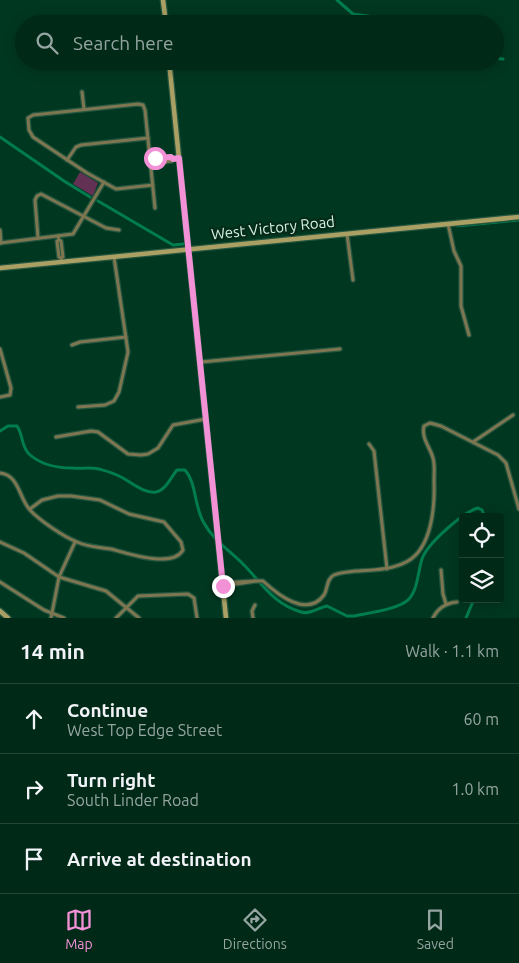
<!DOCTYPE html>
<meta charset="utf-8">
<style>
body{margin:0;font-family:Ubuntu,sans-serif;background:#0e3525;color:#f1f3f6}
.controls{position:absolute;right:15px;bottom:15px;display:grid;overflow:hidden;border-radius:5px;box-shadow:0 2px 12px #0003}
.controls button{width:45px;height:45px;display:grid;place-items:center;padding:0;border:0;border-bottom:1px solid #224537;background:#002918;color:#f1f3f6;font:25px sans-serif}
.stop{position:absolute;width:15px;height:15px;margin:-11px;border:4px solid #f391d6;border-radius:50%;background:#fff}
.stop.end{background:#f391d6;border-color:#fff;box-shadow:0 1px 5px #0008}
.list{margin:0;padding:0;list-style:none}
h2{display:flex;justify-content:space-between;align-items:center;height:65px;margin:0;padding:0 20px;font-size:21px}
h2 small{font-size:16px;font-weight:400;color:#95a6a2}
.list li{display:grid;grid-template-columns:32px 1fr auto;gap:15px;align-items:center;box-sizing:border-box;height:70px;padding:0 20px;border-top:1px solid #224537}
.list b{display:block;font-size:19px;white-space:nowrap}
.list p{margin:0;font-size:16px;white-space:nowrap;color:#95a6a2}
.list em{font-size:16px;font-style:normal;color:#95a6a2}
.icon{flex:none;width:28px;height:28px;fill:none;stroke:currentColor;stroke-width:2;stroke-linecap:round;stroke-linejoin:round}
.map{position:relative;flex:none;width:519px;height:618px;overflow:hidden}
.search{position:absolute;background:#002918;box-shadow:0 2px 12px #0003;left:15px;right:15px;top:15px;height:55px;display:flex;align-items:center;gap:12px;box-sizing:border-box;padding:0 18px;border-radius:28px;color:#95a6a2;font-size:19px}
.sheet{height:275px;background:#002918}
nav{display:flex;justify-content:space-around;align-items:center;box-sizing:border-box;height:70px;border-top:1px solid #224537;background:#002918;font-size:14px;color:#95a6a2}
nav a{display:grid;justify-items:center;gap:2px}
nav .on{color:#f391d6}
.map>svg:first-child{display:block}
</style>
<div class="map">
<svg width="519" height="618" viewBox="0 0 519 618">
<rect width="100%" height="100%" fill="#003720"/>
<!-- green -->
<path fill="#623154" d="M80,172L98,183L93,196L73,184Z"/>
<g fill="none" stroke-linecap="round" stroke-linejoin="round">
<!-- stream -->
<path stroke="#007d4f" stroke-width="1" d="M457,227L519,221"/>
<!-- canal -->
<g stroke="#007d4f" stroke-width="3">
<path d="M337,0L353,14L425,24"/>
<path d="M495,58L503,59"/>
<path d="M0,137L64,181L90,197"/>
<path d="M98,201L173,245L183,244"/>
<path d="M0,431L8,426H17C23,434 21,446 29,454C40,464 57,468 72,468C81,469 89,467 99,469C106,471 114,473 121,477C131,482 144,494 156,492C166,490 171,477 177,470H185C197,484 194,507 204,523C213,540 230,551 243,564C262,583 273,604 301,612C309,615 318,608 327,606L347,616H354C368,613 400,609 409,599C418,589 418,571 422,559C427,544 463,512 478,508L482,510L485,517"/>
<path d="M466,618L474,599"/>
</g>
<defs>
<g id="street">
<path d="M82,92L84,109"/>
<path d="M67,160L76,147L81,145L148,138"/>
<path d="M150,161H154L156,163L172,161L173,159L179,158"/>
<path d="M154,161L155,159L171,157L173,159"/>
<path d="M153,185L116,189L87,173L33,137L29,130L28,118L33,115L138,104L143,105L145,110L155,208"/>
<path d="M448,224L454,251L461,266V306L469,335"/>
<path d="M0,230L1,243"/>
<path d="M347,234L353,280"/>
<path d="M58,236L59,240L57,241L59,257L61,258V262"/>
<path d="M38,238L35,200L37,196L41,194L106,228L119,230"/>
<path d="M59,240L61,241L63,257L61,258"/>
<path d="M0,243L73,234L104,182"/>
<path d="M72,345L80,342L126,337"/>
<path d="M0,349L11,388L10,395L0,397"/>
<path d="M201,362L340,349"/>
<path d="M78,407L105,405L114,401L119,392L128,352L114,257"/>
<path d="M56,437L91,431L98,432L128,454L141,455L148,454L158,448L173,425L206,419"/>
<path d="M473,442L513,415"/>
<path d="M369,444L374,451L387,569"/>
<path d="M0,473C19,475 19,498 30,510C39,520 64,537 77,542C88,547 99,547 111,549C127,553 172,569 183,550L181,542L164,522L129,514L100,500L71,496H58L42,500L30,509"/>
<path d="M0,542L24,553L59,577L106,591L139,618"/>
<path d="M441,570L443,594L446,604"/>
<path d="M256,581H263C278,595 307,618 324,595C328,589 326,579 334,575C340,572 349,572 356,571C374,570 392,570 408,561C432,547 435,506 434,481C434,474 435,465 433,458C430,447 421,438 424,426L430,423L441,426L498,455L506,463L519,509"/>
<path d="M0,582L44,610L64,618"/>
<path d="M222,583L256,581L223,586"/>
<path d="M51,618L59,577L75,542"/>
<path d="M116,618L138,596L188,594L194,598L197,618"/>
<path d="M253,618L252,611L255,605"/>
<path d="M433,618C438,608 445,603 457,602"/>
</g>
<g id="secondary">
<path d="M163,0L166,24"/>
<path d="M169,61L226,618"/>
<path d="M0,268L519,217"/>
<path d="M0,611L8,618"/>
</g>
</defs>
<!-- street casing -->
<use href="#street" stroke="#23553f" stroke-width="5.5"/>
<!-- secondary casing -->
<use href="#secondary" stroke="#23553f" stroke-width="7"/>
<!-- street -->
<use href="#street" stroke="#7d7651" stroke-width="3"/>
<!-- secondary -->
<use href="#secondary" stroke="#aba064" stroke-width="4.5"/>
</g>
<g fill="none" stroke-linecap="round" stroke-linejoin="round">
<!-- route -->
<path stroke="#f391d6" stroke-width="6" d="M155,158L171,157L173,159L179,158L223,586"/>
</g>
<g text-anchor="middle" stroke-width="4.5" stroke-linejoin="round" paint-order="stroke">
<!-- street labels -->
<g font-size="15" fill="#d8f1e2" stroke="#042b19">
<text transform="translate(273 228) rotate(-6)" y="5">West Victory Road</text>
</g>
</g>
</svg>
<div class="controls">
<button><svg class="icon" aria-label="locate" viewBox="0 0 24 24"><circle cx="12" cy="12" r="6"/><path d="M12 2v4M12 18v4M2 12h4M18 12h4"/></svg></button>
<button><svg class="icon" aria-label="layers" viewBox="0 0 24 24"><path d="M12 4l9 5-9 5-9-5zM3 14l9 5 9-5"/></svg></button>
</div>
<div class="stop" style="left:155px;top:158px"></div>
<div class="stop end" style="left:223px;top:586px"></div>
<div class="search"><svg class="icon" aria-label="search" viewBox="0 0 24 24"><circle cx="10" cy="10" r="6"/><path d="M15 15l6 6"/></svg>Search here</div>
</div>
<section class="sheet">
<h2>14 min<small>Walk · 1.1 km</small></h2>
<ul class="list">
<li><svg class="icon" aria-label="ahead" viewBox="0 0 24 24"><path d="M12 20V5M6 11l6-6 6 6"/></svg><div><b>Continue</b><p>West Top Edge Street</p></div><em>60 m</em></li>
<li><svg class="icon" aria-label="right" viewBox="0 0 24 24"><path d="M7 20v-9h11M14 6l5 5-5 5"/></svg><div><b>Turn right</b><p>South Linder Road</p></div><em>1.0 km</em></li>
<li><svg class="icon" aria-label="arrive" viewBox="0 0 24 24"><path d="M6 21V4h12l-3 4 3 4H6"/></svg><div><b>Arrive at destination</b></div></li>
</ul>
</section>
<nav>
<a class="on"><svg class="icon" aria-label="map" viewBox="0 0 24 24"><path d="M3 6l6-2 6 2 6-2v14l-6 2-6-2-6 2zM9 4v14M15 6v14"/></svg>Map</a>
<a><svg class="icon" aria-label="directions" viewBox="0 0 24 24"><path d="M12 3l9 9-9 9-9-9zM9 14v-3h6M13 9l2 2-2 2"/></svg>Directions</a>
<a><svg class="icon" aria-label="saved" viewBox="0 0 24 24"><path d="M7 4h10v16l-5-4-5 4z"/></svg>Saved</a>
</nav>
